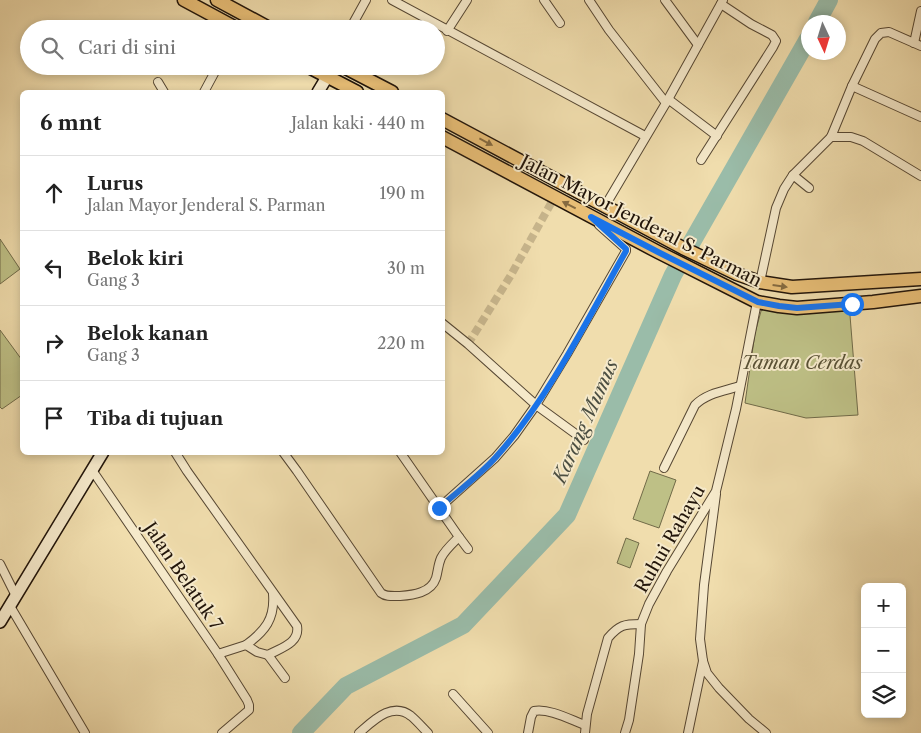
<!DOCTYPE html>
<html lang="id">
<meta charset="utf-8">
<style>
body{margin:0;font-family:"Libre Caslon Text",serif;background:#f2f2f2;color:#222}
.controls{position:absolute;right:15px;bottom:15px;display:grid;overflow:hidden;border-radius:8px;box-shadow:0 2px 8px #0003}
.controls button{width:45px;height:45px;display:grid;place-items:center;padding:0;border:0;border-bottom:1px solid #e0e0e0;background:#fff;color:#222;font:25px sans-serif}
.compass{position:absolute;left:801px;top:15px;width:45px;height:45px;border-radius:50%;background:#fff;box-shadow:0 2px 8px #0003;rotate:176deg}
.stop{position:absolute;width:15px;height:15px;margin:-11px;border:4px solid #1a73e8;border-radius:50%;background:#fff}
.stop.end{background:#1a73e8;border-color:#fff;box-shadow:0 1px 5px #0008}
.list{margin:0;padding:0;list-style:none}
h2{display:flex;justify-content:space-between;align-items:center;height:65px;margin:0;padding:0 20px;font-size:21px}
h2 small{font-size:16px;font-weight:400;color:#767676}
.list li{display:grid;grid-template-columns:32px 1fr auto;gap:15px;align-items:center;box-sizing:border-box;height:75px;padding:0 20px;border-top:1px solid #e0e0e0}
.list b{display:block;font-size:19px;white-space:nowrap}
.list p{margin:0;font-size:16px;white-space:nowrap;color:#767676}
.list em{font-size:16px;font-style:normal;color:#767676}
.icon{flex:none;width:28px;height:28px;fill:none;stroke:currentColor;stroke-width:2;stroke-linecap:round;stroke-linejoin:round}
.map{position:relative;flex:none;width:921px;height:733px;overflow:hidden}
.search{position:absolute;background:#fff;box-shadow:0 2px 8px #0003;left:20px;top:20px;width:425px;height:55px;display:flex;align-items:center;gap:12px;box-sizing:border-box;padding:0 18px;border-radius:28px;color:#767676;font-size:19px}
.panel{position:absolute;background:#fff;box-shadow:0 2px 8px #0003;left:20px;top:90px;width:425px;height:365px;border-radius:8px}
.map>svg:first-child{display:block}
</style>
<div class="map">
<svg width="921" height="733" viewBox="0 0 921 733">
<rect width="100%" height="100%" fill="#f0ddad"/>
<filter id="stains"><feTurbulence type="fractalNoise" baseFrequency=".004" numOctaves="4"/><feColorMatrix values="0 0 0 0 .2 0 0 0 0 .09 0 0 0 0 .02 0 0 0 .5 -.17"/></filter>
<radialGradient id="worn" r=".72"><stop offset=".6" stop-color="#630" stop-opacity="0"/><stop offset="1" stop-color="#630" stop-opacity=".3"/></radialGradient>
<!-- green -->
<g fill="#bec086" stroke="#706a48">
<path d="M0,239L20,269L0,284Z"/>
<path d="M849,303L858,415L806,418L745,403L755,333L763,304Z"/>
<path d="M0,330L22,360V395L2,409L0,407Z"/>
<path d="M650,471L676,480L659,528L633,519Z"/>
<path d="M626,538L639,543L630,568L617,563Z"/>
</g>
<g fill="none" stroke-linecap="round" stroke-linejoin="round">
<!-- river -->
<g stroke="#9abca9" stroke-width="18">
<path d="M817,22L829,0"/>
<path d="M301,733L346,686L463,625L567,515L673,275L808,39"/>
</g>
<!-- street-tunnel -->
<path stroke="#c7b58c" stroke-width="8" stroke-dasharray="8 4" stroke-linecap="butt" d="M468,344L511,275L554,198"/>
<defs>
<g id="street">
<path d="M392,0L645,136"/>
<path d="M544,0L560,23"/>
<path d="M589,0L609,30L666,103"/>
<path d="M665,0L698,45"/>
<path d="M350,29L366,0"/>
<path d="M447,31L467,0"/>
<path d="M914,43L921,11"/>
<path d="M158,82L164,92"/>
<path d="M852,86L921,117"/>
<path d="M204,92L218,66"/>
<path d="M668,99L717,136"/>
<path d="M831,137H851L863,141L921,176"/>
<path d="M701,160L773,47L776,41L772,35L751,24L721,4"/>
<path d="M793,175L809,188"/>
<path d="M605,206L666,103L723,0"/>
<path d="M760,282L776,208L784,189L793,175L831,137L852,86L875,39L881,33L889,32L921,46"/>
<path d="M442,323L468,344L536,405L584,440"/>
<path d="M175,452L187,471L297,626C300,643 281,648 268,655L257,652L246,645L218,654"/>
<path d="M283,452L297,471L381,593C386,597 393,596 400,596C413,595 431,593 436,578C438,571 438,565 441,558C445,550 452,544 459,537"/>
<path d="M400,452L459,537L468,549"/>
<path d="M664,468L695,405C707,393 724,391 740,386"/>
<path d="M92,470L218,654L247,700L249,705V710L222,733"/>
<path d="M716,494L704,585L700,639L703,661L707,673L719,688L749,719L766,733"/>
<path d="M439,508L495,458L514,436L536,405L567,354L626,251V249L599,225"/>
<path d="M0,564L16,596"/>
<path d="M10,606L85,733"/>
<path d="M246,645C265,631 275,619 273,594"/>
<path d="M268,655L285,678"/>
<path d="M453,694L488,733"/>
<path d="M359,733C373,721 392,701 411,716C417,721 422,727 428,733"/>
<path d="M528,733L531,717L534,711C549,708 571,720 585,725"/>
<path d="M585,733L587,714L608,638C619,625 624,624 641,624"/>
<path d="M625,733L629,720L639,654L641,624L649,604L667,571L716,491L736,409L757,302"/>
<path d="M688,733L703,661"/>
</g>
<g id="secondary">
<path d="M318,92L327,77"/>
<path d="M0,622L103,452"/>
</g>
<g id="primary">
<path d="M184,0L238,29"/>
<path d="M217,0L271,29"/>
<path d="M307,66L357,92"/>
<path d="M342,66L392,92"/>
<path d="M442,119L683,248L737,274L760,282L792,287L921,279"/>
<path d="M442,137L658,252L757,302L779,306L797,308L873,302L921,296"/>
</g>
</defs>
<!-- street casing -->
<use href="#street" stroke="#564733" stroke-width="10"/>
<!-- secondary casing -->
<use href="#secondary" stroke="#22150a" stroke-width="14"/>
<!-- primary casing -->
<use href="#primary" stroke="#22150a" stroke-width="15"/>
<!-- street -->
<use href="#street" stroke="#f5e9ca" stroke-width="8"/>
<!-- secondary -->
<use href="#secondary" stroke="#f5e9ca" stroke-width="11"/>
<!-- primary -->
<use href="#primary" stroke="#e8be76" stroke-width="12"/>
</g>
<!-- one-way arrows -->
<defs><path id="oneway-solid" d="M-6-.8H1V-3.2L6.5 0L1 3.2V.8H-6Z" transform="scale(1.25)"/></defs>
<g fill="#856a40">
<use href="#oneway-solid" transform="translate(486 142) rotate(28)"/>
<use href="#oneway-solid" transform="translate(569 205) rotate(-153)"/>
<use href="#oneway-solid" transform="translate(780 286) rotate(8)"/>
</g>
<g fill="none" stroke-linecap="round" stroke-linejoin="round">
<!-- route -->
<path stroke="#1a73e8" stroke-width="6" d="M439,508C458,491 479,476 496,457C549,398 587,320 626,251V249L591,217L658,252L758,302L779,306L797,308L852,304"/>
</g>
<g text-anchor="middle" stroke-width="4" stroke-linejoin="round" paint-order="stroke">
<!-- street labels -->
<g font-size="18" fill="#22150a" stroke="#f5e9ca">
<text transform="translate(641 221) rotate(27)" y="6">Jalan Mayor Jenderal S. Parman</text>
<text transform="translate(670 539) rotate(-60)" y="6">Ruhui Rahayu</text>
<text transform="translate(183 576) rotate(56)" y="6">Jalan Belatuk 7</text>
</g>
<!-- park labels -->
<g font-size="18" font-style="italic" fill="#595135" stroke="#f5e9ca">
<text x="802" y="369">Taman Cerdas</text>
</g>
<!-- water labels -->
<g font-size="19" font-style="italic" fill="#4c4f42" stroke="#f5e9ca">
<text transform="translate(585 421) rotate(-66)" y="7">Karang Mumus</text>
</g>
</g>
<rect width="100%" height="100%" filter="url(#stains)"/>
<rect width="100%" height="100%" fill="url(#worn)"/>
</svg>
<div class="controls">
<button>+</button>
<button>−</button>
<button><svg class="icon" aria-label="layers" viewBox="0 0 24 24"><path d="M12 4l9 5-9 5-9-5zM3 14l9 5 9-5"/></svg></button>
</div>
<svg class="compass" viewBox="-18 -18 36 36"><path d="M0-13l5 13h-10z" fill="#e53935"/><path d="M0 13l5-13h-10z" fill="#767676"/></svg>
<div class="stop" style="left:852px;top:304px"></div>
<div class="stop end" style="left:439px;top:508px"></div>
<div class="search"><svg class="icon" aria-label="search" viewBox="0 0 24 24"><circle cx="10" cy="10" r="6"/><path d="M15 15l6 6"/></svg>Cari di sini</div>
<section class="panel">
<h2>6 mnt<small>Jalan kaki · 440 m</small></h2>
<ul class="list">
<li><svg class="icon" aria-label="ahead" viewBox="0 0 24 24"><path d="M12 20V5M6 11l6-6 6 6"/></svg><div><b>Lurus</b><p>Jalan Mayor Jenderal S. Parman</p></div><em>190 m</em></li>
<li><svg class="icon" aria-label="left" viewBox="0 0 24 24"><path d="M17 20v-9H6M10 6l-5 5 5 5"/></svg><div><b>Belok kiri</b><p>Gang 3</p></div><em>30 m</em></li>
<li><svg class="icon" aria-label="right" viewBox="0 0 24 24"><path d="M7 20v-9h11M14 6l5 5-5 5"/></svg><div><b>Belok kanan</b><p>Gang 3</p></div><em>220 m</em></li>
<li><svg class="icon" aria-label="arrive" viewBox="0 0 24 24"><path d="M6 21V4h12l-3 4 3 4H6"/></svg><div><b>Tiba di tujuan</b></div></li>
</ul>
</section>
</div>
